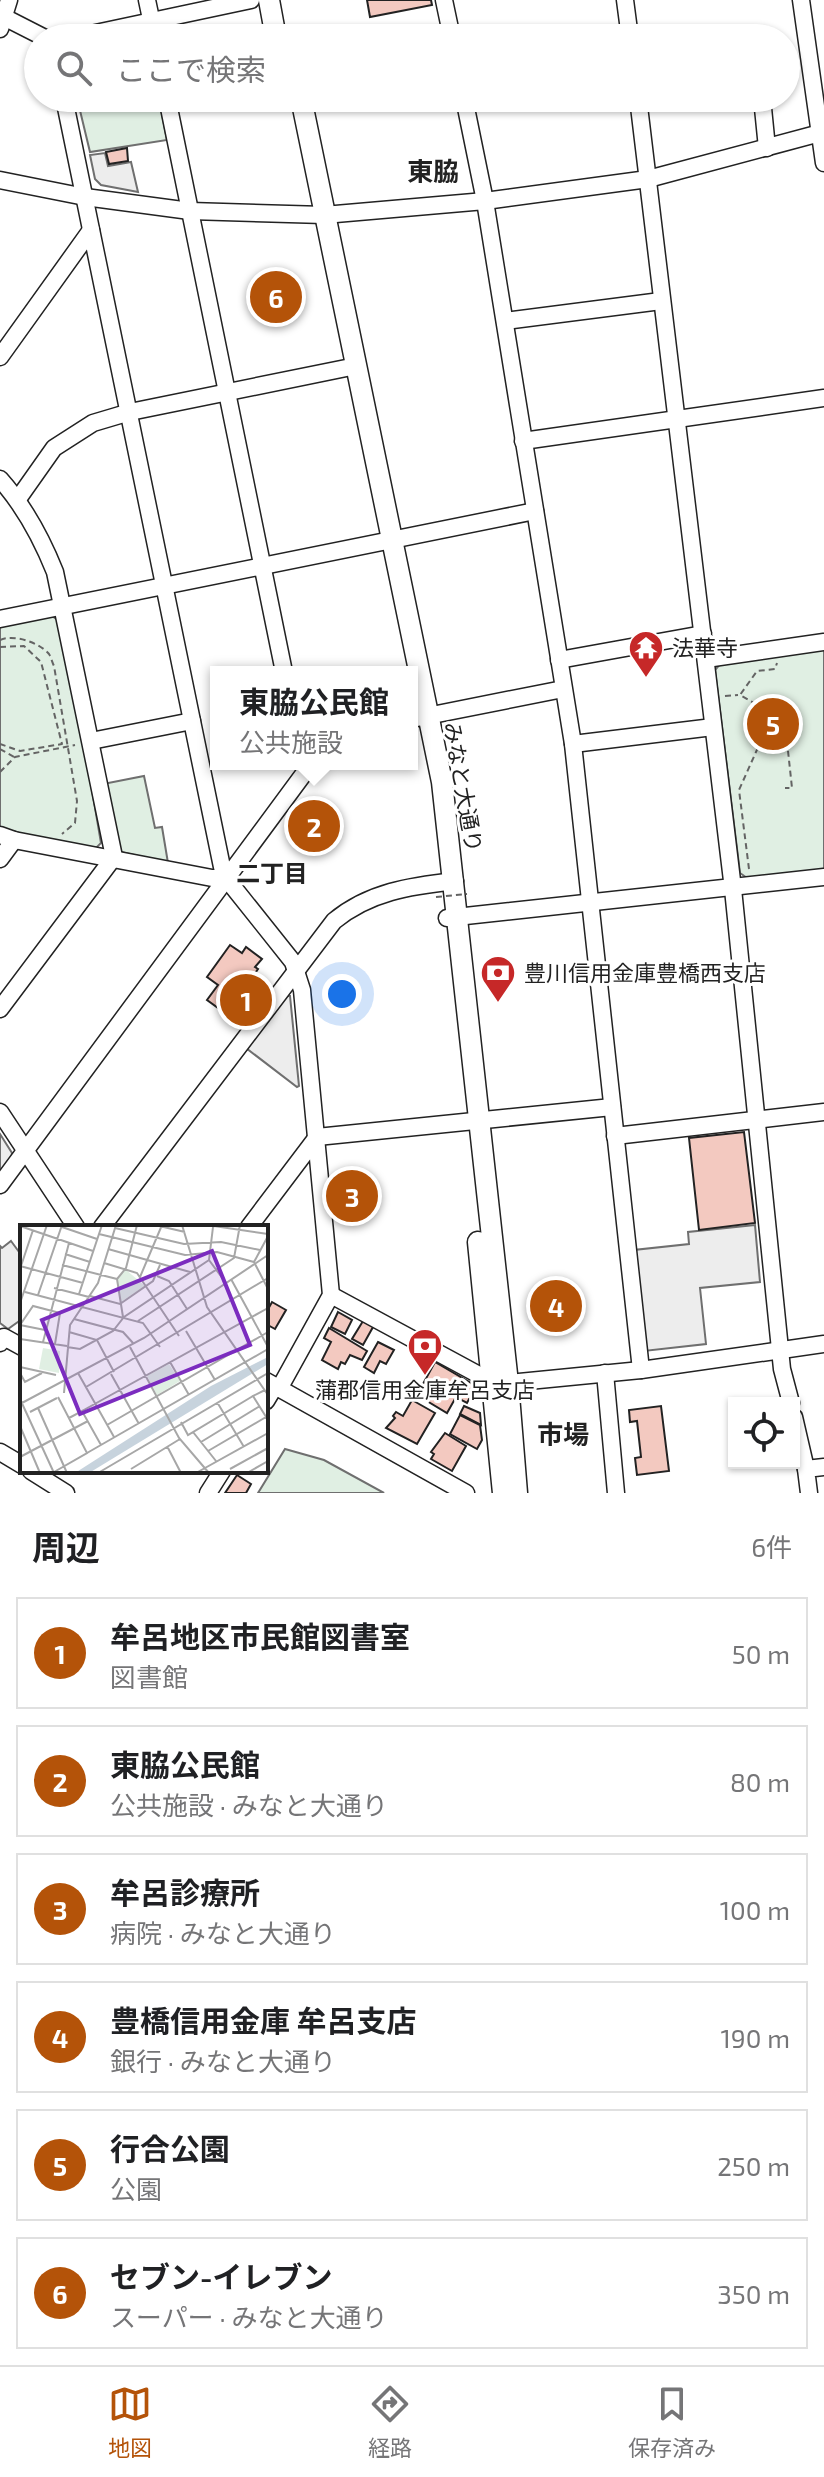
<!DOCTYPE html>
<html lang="ja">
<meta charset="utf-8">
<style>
body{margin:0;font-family:"Exo 2","Noto Sans JP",sans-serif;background:#f2f2f2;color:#202124}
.controls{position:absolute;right:24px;bottom:24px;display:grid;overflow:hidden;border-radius:0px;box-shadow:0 2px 6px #0004}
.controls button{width:72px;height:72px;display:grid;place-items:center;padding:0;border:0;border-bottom:2px solid #e0e0e0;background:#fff;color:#202124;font:40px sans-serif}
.you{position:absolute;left:342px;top:994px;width:28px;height:28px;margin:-20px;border:6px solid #fff;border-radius:50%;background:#1a73e8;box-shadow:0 0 0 12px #1a73e833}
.badge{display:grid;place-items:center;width:52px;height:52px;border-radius:50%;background:#b45309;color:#fff;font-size:26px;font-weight:700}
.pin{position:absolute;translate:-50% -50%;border:4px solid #fff;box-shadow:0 2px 8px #0006}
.popup{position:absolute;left:210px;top:666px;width:208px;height:104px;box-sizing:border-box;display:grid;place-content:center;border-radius:0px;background:#fff;filter:drop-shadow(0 2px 6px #0005);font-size:26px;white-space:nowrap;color:#757577}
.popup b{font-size:30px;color:#202124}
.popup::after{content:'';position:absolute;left:50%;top:100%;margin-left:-16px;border:16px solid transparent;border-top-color:#fff}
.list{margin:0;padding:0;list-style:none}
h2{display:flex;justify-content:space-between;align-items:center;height:104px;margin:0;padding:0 32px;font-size:34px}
h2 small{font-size:26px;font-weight:400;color:#757577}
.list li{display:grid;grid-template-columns:52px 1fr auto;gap:24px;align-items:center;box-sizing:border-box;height:112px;margin:0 16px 16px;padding:0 16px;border:2px solid #e0e0e0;border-radius:0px}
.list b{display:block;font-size:30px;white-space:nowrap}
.list p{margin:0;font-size:26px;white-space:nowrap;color:#757577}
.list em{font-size:26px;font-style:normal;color:#757577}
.icon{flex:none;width:44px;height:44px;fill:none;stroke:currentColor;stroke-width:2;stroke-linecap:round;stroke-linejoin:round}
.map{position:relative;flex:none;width:824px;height:1493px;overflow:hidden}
.search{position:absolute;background:#fff;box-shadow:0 2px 6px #0004;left:24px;right:24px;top:24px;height:88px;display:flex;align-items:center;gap:20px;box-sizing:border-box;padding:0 28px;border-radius:44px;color:#757577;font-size:30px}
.sheet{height:872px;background:#fff}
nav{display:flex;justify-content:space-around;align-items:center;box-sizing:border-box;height:112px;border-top:2px solid #e0e0e0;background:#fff;font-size:22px;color:#757577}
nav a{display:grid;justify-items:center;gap:4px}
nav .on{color:#b45309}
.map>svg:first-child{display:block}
</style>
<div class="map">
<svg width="824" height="1493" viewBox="0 0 824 1493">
<rect width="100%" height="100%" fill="#fff"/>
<!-- green -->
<g fill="#e0efe3" stroke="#6f6f6f" stroke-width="2">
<path d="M77,98H159L167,140L90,152Z"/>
<path d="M52,616L59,621L82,731L101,843L96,848L26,837L0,828V627Z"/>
<path d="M824,647V871L750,880L740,873L715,670L721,663Z"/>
<path d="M144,776L155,828L162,827L168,863L117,851L103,784Z"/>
<path d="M285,1449L324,1460L384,1493H258Z"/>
</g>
<!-- parking -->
<g fill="#ededed" stroke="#6f6f6f" stroke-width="2">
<path d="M105,153L108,166L131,162L138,192L101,185L95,179L90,155Z"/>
<path d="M287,996H290L299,1086L297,1087L246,1048Z"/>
<path d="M0,1134L12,1153L11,1160L0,1175Z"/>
<path d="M755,1225L760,1282L700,1288L706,1344L644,1351L634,1250L689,1244L688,1232Z"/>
<path d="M11,1241L22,1256V1319L8,1329L0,1323V1246L2,1248Z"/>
</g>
<!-- building -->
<g fill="#f3c9c0" stroke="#222" stroke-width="2">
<path d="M367,0H431L432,5L370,17Z"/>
<path d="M127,148L128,161L109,164L106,152Z"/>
<path d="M230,945L242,953L246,947L262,959L255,967L258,969L247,985L261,995L246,1015L243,1013L236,1021L207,1000L218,985L207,977Z"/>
<path d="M744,1132L755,1223L699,1230L689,1138Z"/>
<path d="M272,1302L286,1310L275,1329L266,1324V1313Z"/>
<path d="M338,1312L352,1320L345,1334L331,1327Z"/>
<path d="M363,1321L373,1327L363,1345L352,1339Z"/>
<path d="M329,1328L367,1351L362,1360L350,1355L345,1364L341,1362L338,1369L322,1360L331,1342L324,1338Z"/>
<path d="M378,1342L394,1350L386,1364L380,1361L374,1373L364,1367Z"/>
<path d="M435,1362L476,1386L467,1403L456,1397L447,1413L417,1395Z"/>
<path d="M412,1400L435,1413L417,1444L386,1428L395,1418L393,1416L396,1412L403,1416Z"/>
<path d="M464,1406L480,1413L481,1425L460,1414Z"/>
<path d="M661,1406L669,1471L637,1475L635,1458L641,1457L637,1421L630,1422L629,1410Z"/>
<path d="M460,1415L480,1425L482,1440L477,1449L450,1434Z"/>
<path d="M445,1433L466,1446L452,1471L431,1459L434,1454L431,1452Z"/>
<path d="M237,1475L251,1484L246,1493H225Z"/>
</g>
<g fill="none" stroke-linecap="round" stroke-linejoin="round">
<defs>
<g id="minor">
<path d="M147,0L155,38"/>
<path d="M444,0L452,38"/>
<path d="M625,0L630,38"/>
<path d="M801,0L824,163"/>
<path d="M0,15L45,38"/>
<path d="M0,29L9,0"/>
<path d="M72,38L251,0"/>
<path d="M64,98L222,867L226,878L293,962L302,990L331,1295L279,1389"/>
<path d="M167,98L284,672"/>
<path d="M464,98L485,201L573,744L641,1370"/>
<path d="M638,98L733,889L782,1369L791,1403"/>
<path d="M762,98L767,148"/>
<path d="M0,180L85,197L190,211L324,215L485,201L648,179L824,132"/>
<path d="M505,321L661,301"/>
<path d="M0,357L91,230"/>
<path d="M523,441L824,398"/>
<path d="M0,479C25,507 41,537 55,572L114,857L0,1009"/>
<path d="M18,499L54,448L93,423L130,412L356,366"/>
<path d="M0,619L535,511"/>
<path d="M706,659L824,642"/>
<path d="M559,660L703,634"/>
<path d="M412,719L563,689"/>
<path d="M91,741L192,721"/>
<path d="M573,744L713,727"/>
<path d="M0,835L14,840L212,878H226"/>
<path d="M0,859L14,840"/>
<path d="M447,918L824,877"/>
<path d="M0,1112L76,1227"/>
<path d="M615,1136L824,1112"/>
<path d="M0,1185L311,764"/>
<path d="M102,1227L334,921C369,892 410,886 455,881"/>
<path d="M249,1227L317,1137L612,1107"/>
<path d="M331,1295L492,1382"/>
<path d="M0,1343L4,1337L22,1347"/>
<path d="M605,1373L616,1493"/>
<path d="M266,1381L466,1493"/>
<path d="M508,1383L641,1370L824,1344"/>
<path d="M266,1401L275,1386"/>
<path d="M794,1417L806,1469"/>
<path d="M0,1452L22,1465"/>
<path d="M31,1471L66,1493"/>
<path d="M208,1493L222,1471"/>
<path d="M809,1493L806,1469L824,1467"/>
</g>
<g id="major">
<path d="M269,0L276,38"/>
<path d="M301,98L442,782L508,1383L517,1493"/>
<path d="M478,1242L503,1493"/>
</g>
</defs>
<!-- minor casing -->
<use href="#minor" stroke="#222" stroke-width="19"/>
<!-- major casing -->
<use href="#major" stroke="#222" stroke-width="23"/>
<!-- path -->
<g stroke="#646464" stroke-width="2" stroke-dasharray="6 4" stroke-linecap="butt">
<path d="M0,640C13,634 39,642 49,654C51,657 52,662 54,666L77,801L75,823L62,834"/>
<path d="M0,647L24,646L41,662L62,744L20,751L0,744"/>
<path d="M725,696L738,695"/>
<path d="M773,724L785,723L792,788H785"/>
<path d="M0,749L14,757"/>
<path d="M0,772L15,757L75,745"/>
<path d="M749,869L739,790L760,743L772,724L766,710L740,695L757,671L775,669L777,663"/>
</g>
<!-- minor -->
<use href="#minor" stroke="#fff" stroke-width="16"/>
<!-- major -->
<use href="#major" stroke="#fff" stroke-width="20"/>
<!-- path-bridge -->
<path stroke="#646464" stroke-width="2" stroke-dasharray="6 4" stroke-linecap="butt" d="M436,897L467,894"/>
</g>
<!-- icons -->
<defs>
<symbol id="temple-pin" viewBox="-11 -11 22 30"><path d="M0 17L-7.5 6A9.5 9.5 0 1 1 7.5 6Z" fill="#c62828" stroke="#fff"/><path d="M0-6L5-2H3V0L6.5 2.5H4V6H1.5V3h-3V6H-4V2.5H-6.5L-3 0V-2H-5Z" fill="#fff"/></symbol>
<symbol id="bank-pin" viewBox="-11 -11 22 30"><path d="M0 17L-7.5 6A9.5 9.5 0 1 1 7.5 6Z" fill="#c62828" stroke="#fff"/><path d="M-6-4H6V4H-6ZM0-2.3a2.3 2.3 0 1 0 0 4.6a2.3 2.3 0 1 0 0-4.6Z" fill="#fff"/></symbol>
</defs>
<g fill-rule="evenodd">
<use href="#temple-pin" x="626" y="628" width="40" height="54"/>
<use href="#bank-pin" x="478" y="953" width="40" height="54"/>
<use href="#bank-pin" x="405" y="1326" width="40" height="54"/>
</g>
<g text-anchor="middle" stroke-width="6" stroke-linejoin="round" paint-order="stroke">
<!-- poi labels -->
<g font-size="22" fill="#222" stroke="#fff" text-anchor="start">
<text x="672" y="656">法華寺</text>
<text x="524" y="981">豊川信用金庫豊橋西支店</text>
<text x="425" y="1398" text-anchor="middle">蒲郡信用金庫牟呂支店</text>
</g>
<!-- street labels -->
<g font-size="22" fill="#222" stroke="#fff">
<text transform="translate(463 787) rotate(80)" y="8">みなと大通り</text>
</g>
<!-- neighbourhood labels -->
<g font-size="24" font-weight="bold" fill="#222" stroke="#fff">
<text x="272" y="882">二丁目</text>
</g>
<!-- quarter labels -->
<g font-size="26" font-weight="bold" fill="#222" stroke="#fff">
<text x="433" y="181">東脇</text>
<text x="563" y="1444">市場</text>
</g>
</g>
<!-- overview -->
<g transform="translate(20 1225)">
<rect width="248" height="248" fill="#fff"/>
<path d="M105,44L125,61L101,77L97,54ZM23,123L40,126L39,148L19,144ZM149,139L160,156L137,170L127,151Z" fill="#e0efe3"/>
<path d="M248,132V139L69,248H55L191,161Z" fill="#c7d3dd"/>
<path fill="none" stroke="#a7a7a7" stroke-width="2" d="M135,0L165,7M162,0L187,82L248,170M187,0L248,9M0,1L73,26M42,2L77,14M193,2L189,35L206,58M95,3L164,19L201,17L240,25M79,9L165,30L197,27L234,37L248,11M88,24L170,47M45,29L70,37M234,37L248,64M84,38L117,48L159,111M42,40L97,54M0,41L63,58M1,41L13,5M137,51L149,56L167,84M120,52L142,0M211,54L248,122M34,63L69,72M5,67L123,98L140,122M59,69L82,0M18,70L42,0M70,71L100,79L133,56L140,40M0,78L27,0M103,92L97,54L106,43L117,0M54,94L103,107L113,118M118,96L214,33L220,0M0,100L13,81L40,88L35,119M0,100L25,105M166,106L195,155M49,107L77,115L94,147M0,114L47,121M23,117L49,18M47,122L60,124L93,106L104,92L189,35M110,122L159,213L189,248M150,137L169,170M0,142L36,150M0,148L5,157L22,148M58,148L94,212M91,149L119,199M66,162L248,53M245,165L233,171L248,195M44,168L50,100L78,58L96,0M0,174L34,248M197,177L224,222M0,179L124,113L248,30M18,183L47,248M62,186L248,83M10,187L37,173M49,193L62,186L81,220M161,197L168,210L233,171M87,200L248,107M0,201L20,248M173,207L196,236M181,217L240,181M147,221L161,248M188,226L246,192M67,228L248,124M0,232L68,196M111,244L160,214M210,244L248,223M34,247L67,228L38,172M78,248L248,148M176,248L248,208M227,248L248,236"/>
<path fill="#7b2cbf" fill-opacity="0.15" stroke="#7b2cbf" stroke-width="4" d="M192,26L230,120L60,189L22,95Z"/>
<rect width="248" height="248" fill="none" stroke="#222" stroke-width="4"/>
</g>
</svg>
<div class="controls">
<button><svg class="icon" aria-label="locate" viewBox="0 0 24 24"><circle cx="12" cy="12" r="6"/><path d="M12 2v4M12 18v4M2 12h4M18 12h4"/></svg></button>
</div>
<div class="you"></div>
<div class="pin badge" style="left:246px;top:1000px">1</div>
<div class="pin badge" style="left:314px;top:826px">2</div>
<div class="popup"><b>東脇公民館</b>公共施設</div>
<div class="pin badge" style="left:352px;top:1196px">3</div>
<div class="pin badge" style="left:556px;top:1306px">4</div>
<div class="pin badge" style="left:773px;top:724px">5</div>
<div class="pin badge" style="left:276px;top:297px">6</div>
<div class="search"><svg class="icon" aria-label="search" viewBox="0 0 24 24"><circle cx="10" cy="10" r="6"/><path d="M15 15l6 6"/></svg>ここで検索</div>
</div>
<section class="sheet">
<h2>周辺<small>6件</small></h2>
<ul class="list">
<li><span class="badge">1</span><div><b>牟呂地区市民館図書室</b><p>図書館</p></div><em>50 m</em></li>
<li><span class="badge">2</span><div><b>東脇公民館</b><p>公共施設 · みなと大通り</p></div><em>80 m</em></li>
<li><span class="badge">3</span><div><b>牟呂診療所</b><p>病院 · みなと大通り</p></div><em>100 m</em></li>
<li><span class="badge">4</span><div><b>豊橋信用金庫 牟呂支店</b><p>銀行 · みなと大通り</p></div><em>190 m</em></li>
<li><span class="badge">5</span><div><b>行合公園</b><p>公園</p></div><em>250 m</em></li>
<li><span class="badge">6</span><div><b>セブン-イレブン</b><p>スーパー · みなと大通り</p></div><em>350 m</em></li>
</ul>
</section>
<nav>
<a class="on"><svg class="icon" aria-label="map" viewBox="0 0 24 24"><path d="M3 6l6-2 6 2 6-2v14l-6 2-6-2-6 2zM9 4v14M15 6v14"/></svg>地図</a>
<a><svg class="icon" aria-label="directions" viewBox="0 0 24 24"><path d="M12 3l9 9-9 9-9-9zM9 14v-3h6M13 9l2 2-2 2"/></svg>経路</a>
<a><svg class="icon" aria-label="saved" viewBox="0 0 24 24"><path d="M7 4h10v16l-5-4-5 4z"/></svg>保存済み</a>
</nav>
